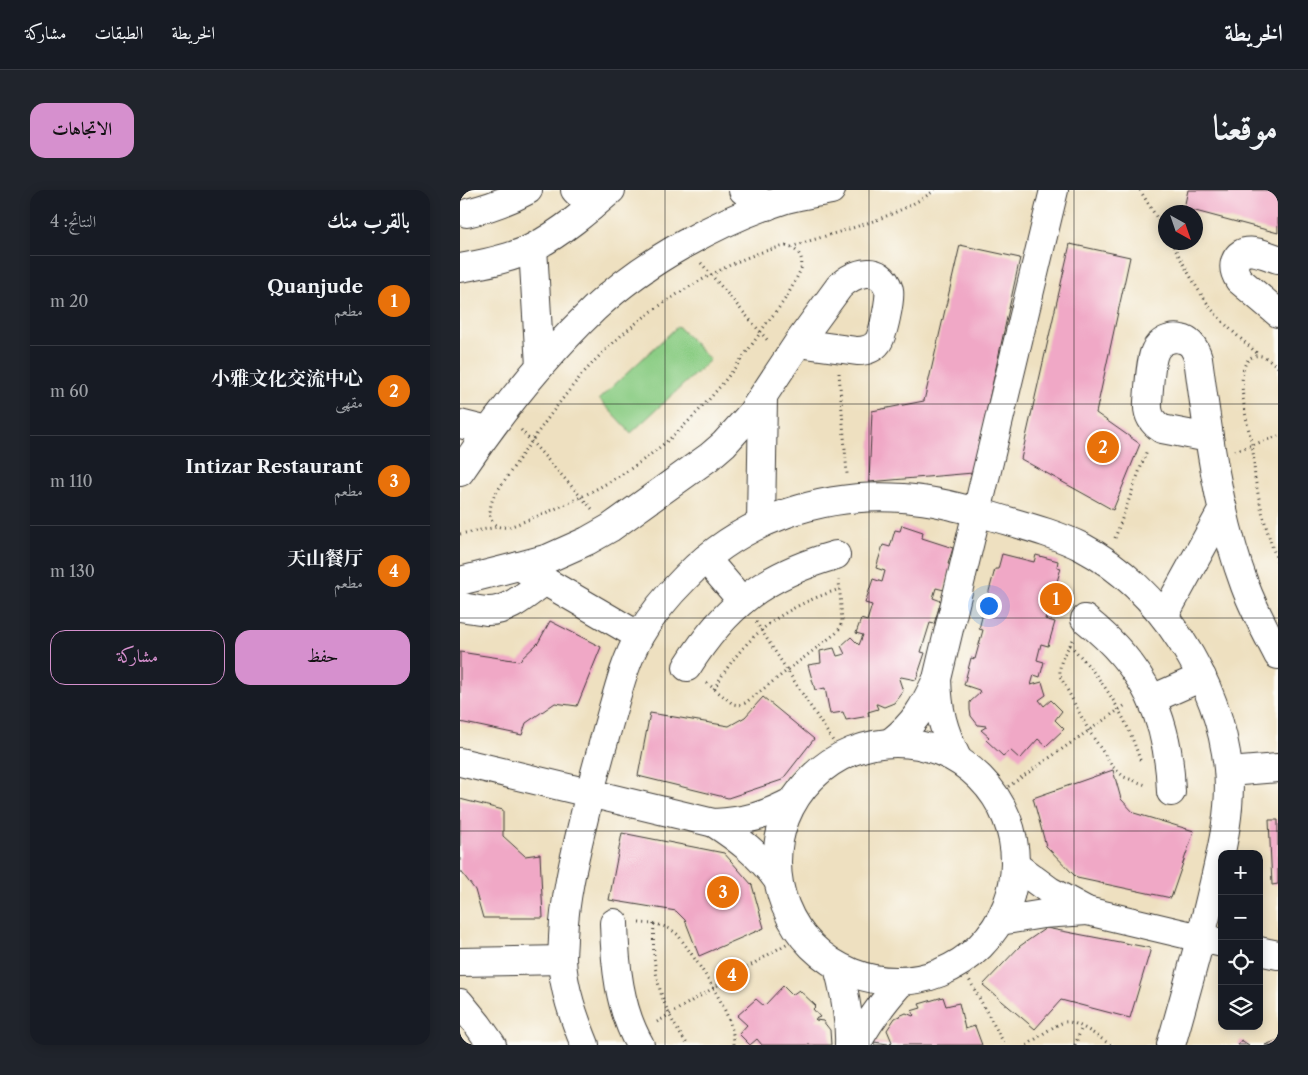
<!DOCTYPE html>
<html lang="ar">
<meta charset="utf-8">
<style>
body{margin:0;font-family:"Libre Caslon Text",Amiri,"Noto Serif SC",serif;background:#20242c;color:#f1f3f6;direction:rtl}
.controls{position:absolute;right:15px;bottom:15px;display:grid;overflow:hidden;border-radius:10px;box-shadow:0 2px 12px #0003}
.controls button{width:45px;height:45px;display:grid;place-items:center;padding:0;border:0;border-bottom:1px solid #363941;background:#171b24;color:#f1f3f6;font:25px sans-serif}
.compass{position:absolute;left:698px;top:15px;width:45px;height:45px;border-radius:50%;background:#171b24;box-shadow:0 2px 12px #0003;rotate:140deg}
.you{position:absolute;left:528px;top:415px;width:18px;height:18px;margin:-12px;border:4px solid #fff;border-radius:50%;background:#1a73e8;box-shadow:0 0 0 8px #1a73e833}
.badge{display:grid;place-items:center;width:32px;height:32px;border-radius:50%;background:#d690ce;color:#fff;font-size:16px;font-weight:700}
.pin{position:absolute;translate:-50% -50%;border:2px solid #fff;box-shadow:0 1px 5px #0006}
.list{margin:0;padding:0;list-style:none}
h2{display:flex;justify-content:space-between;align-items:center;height:65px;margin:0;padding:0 20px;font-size:21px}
h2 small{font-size:16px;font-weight:400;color:#9ea1a6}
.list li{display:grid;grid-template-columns:32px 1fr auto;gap:15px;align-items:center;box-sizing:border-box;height:90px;padding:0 20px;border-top:1px solid #363941}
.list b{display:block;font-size:19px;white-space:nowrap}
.list p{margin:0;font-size:16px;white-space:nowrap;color:#9ea1a6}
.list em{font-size:16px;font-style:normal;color:#9ea1a6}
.actions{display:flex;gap:10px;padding:15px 20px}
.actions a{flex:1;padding:11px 0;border:1px solid #d690ce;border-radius:15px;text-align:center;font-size:18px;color:#d690ce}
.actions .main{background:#d690ce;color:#111}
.icon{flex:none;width:28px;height:28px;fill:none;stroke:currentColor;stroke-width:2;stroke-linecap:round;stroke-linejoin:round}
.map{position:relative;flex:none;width:818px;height:855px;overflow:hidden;direction:ltr;border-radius:15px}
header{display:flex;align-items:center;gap:30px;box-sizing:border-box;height:70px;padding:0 25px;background:#171b24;border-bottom:1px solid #363941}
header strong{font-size:24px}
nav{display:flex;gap:28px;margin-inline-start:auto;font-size:18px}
.intro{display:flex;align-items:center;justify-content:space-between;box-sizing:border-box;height:120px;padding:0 30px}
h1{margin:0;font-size:35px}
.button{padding:12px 22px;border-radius:15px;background:#d690ce;color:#111;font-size:18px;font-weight:700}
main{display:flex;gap:30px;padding:0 30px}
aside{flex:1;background:#171b24;border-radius:15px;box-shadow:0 2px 12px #0003}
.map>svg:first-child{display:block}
</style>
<header>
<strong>الخريطة</strong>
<nav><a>الخريطة</a><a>الطبقات</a><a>مشاركة</a></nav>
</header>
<div class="intro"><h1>موقعنا</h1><a class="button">الاتجاهات</a></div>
<main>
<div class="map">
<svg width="818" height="855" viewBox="0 0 818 855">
<rect width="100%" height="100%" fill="#fdfcf7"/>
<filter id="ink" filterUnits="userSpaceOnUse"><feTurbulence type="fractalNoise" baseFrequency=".02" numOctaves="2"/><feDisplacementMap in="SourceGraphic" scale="10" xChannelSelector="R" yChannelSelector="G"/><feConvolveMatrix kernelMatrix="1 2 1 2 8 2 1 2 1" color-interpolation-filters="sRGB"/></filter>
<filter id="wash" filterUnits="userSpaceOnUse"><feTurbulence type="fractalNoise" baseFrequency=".0096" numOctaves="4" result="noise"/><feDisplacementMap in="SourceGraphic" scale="20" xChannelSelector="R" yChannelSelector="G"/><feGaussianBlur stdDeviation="1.12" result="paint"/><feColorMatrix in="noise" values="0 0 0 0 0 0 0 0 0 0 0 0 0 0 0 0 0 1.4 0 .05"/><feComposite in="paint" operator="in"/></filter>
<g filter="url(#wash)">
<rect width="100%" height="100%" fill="#eee0c0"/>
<!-- green -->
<path fill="#8ccd85" stroke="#547450" d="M218,136L250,170L171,243L139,209Z"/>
<g id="blocks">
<!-- building -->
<g fill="#f0a8c6">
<path d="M728,0H818V43L724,18Z"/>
<path d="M610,54L670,67L636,223L680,254L653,320L561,269Z"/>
<path d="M500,55L560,68L513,283L409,292L412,221L464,211Z"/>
<path d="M442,335L463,342L462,348L493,358L488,374L492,375L484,400L476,398L473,408L481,411L474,434L470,433L461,462L465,463L456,490L441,487L439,489L443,501L434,513L424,517L417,514H416L418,519L408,522L409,526L386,530L383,522L370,524L365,498L355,500L348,475L361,473L360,461L374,458L377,466L385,464L381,456L391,447L399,455L403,445L396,443L401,429L407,431L412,415L405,413L413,389L422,392L425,381L416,378L423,355L430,357L435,340L440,341Z"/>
<path d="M542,364L574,372L576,365L598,371L597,377L601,378L596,395L604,397L597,420L588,418L585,429L595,432L588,456L581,454L577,470L584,472L580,487L574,485L571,495L582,492L586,505L579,510L584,516L591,510L602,521L595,530L604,539L586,556L578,549L560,569L550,560L543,566L526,550L529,547L521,540L526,537V536L518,535L511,526L510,520V512L520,503L519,500L504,495L511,468L515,469L523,440L519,439L525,415L533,417L536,407L528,405L535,379H538Z"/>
<path d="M90,431L141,457L117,516L95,513L66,533L62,545L0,532V462L59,471L78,453Z"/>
<path d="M303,507L354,549L322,590L268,608L178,586L190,523L269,536L285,527Z"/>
<path d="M653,580L661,609L674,623L734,641L711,708L617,688L586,656L573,608Z"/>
<path d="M0,609L43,620V646L65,666L80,664L83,728H23L15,700L0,680Z"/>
<path d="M809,630H818V694L812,695Z"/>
<path d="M162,643L264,663L292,695L304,738L239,766L225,730L216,721L149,710Z"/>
<path d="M586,738L691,758L670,828L601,810L575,839L523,795L560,756Z"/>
<path d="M323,796L332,805L339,800L356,816L353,819L360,827L355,829L356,830L363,831L370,840L371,855H302L297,849L290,855L279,844L287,835L277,826L296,809L304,816Z"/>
<path d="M483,807L486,816L499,813L505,839L515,836L522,855H429L432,852L427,840L435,828L446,823L453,826L454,825L451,821L461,818L459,814Z"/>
<path d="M781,850L789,855H778Z"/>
<path d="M818,850V855H805Z"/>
<path d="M414,852L428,854V855H414Z"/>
</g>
</g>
</g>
<g filter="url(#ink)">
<use href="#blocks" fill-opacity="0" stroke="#3c3935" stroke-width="1"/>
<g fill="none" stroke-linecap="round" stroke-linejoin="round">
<defs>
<g id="minor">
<path d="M115,0L131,17"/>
<path d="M283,0L307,16"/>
<path d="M7,23C28,18 48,11 68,0"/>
<path d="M73,58L80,176"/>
<path d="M818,69C805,65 782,53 775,72C773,79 775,84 779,90L818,123"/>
<path d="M0,78C22,74 54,68 74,57C102,42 127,21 151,0"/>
<path d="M0,234L28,241"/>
<path d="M749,248L702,239C691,232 687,224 688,212C689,200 690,171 695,161C699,152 711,146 721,149C731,151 735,158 738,168C748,244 758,323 785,396C794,420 806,442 818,465"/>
<path d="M0,282C39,224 83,168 134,119C185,71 260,30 326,9C341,5 356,3 371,0"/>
<path d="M301,333L303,207"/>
<path d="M246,369L282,411"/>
<path d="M59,376L179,446"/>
<path d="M0,391L59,376L89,368L127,351L150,338L249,267L264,254L291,224L338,153L379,97C394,82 421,74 429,100C431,108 423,146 418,152C413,159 405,161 397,161L338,153"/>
<path d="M0,417C9,418 18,420 27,421C49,422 68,403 85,391"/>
<path d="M704,426L763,319"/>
<path d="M625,429C684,476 709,527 711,602"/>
<path d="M227,477C266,415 305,385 376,365"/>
<path d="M477,489C478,520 483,540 497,568"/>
<path d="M692,509L742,487"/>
<path d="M431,552C455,533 464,517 477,489L594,0"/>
<circle cx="436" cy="672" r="119"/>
<path d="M0,572L254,633C286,631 305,626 333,611"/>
<path d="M769,582L818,578"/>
<path d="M254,633C279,649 299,665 317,689"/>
<path d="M556,676L590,701L627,721L762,753"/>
<path d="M540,731L583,724L627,721"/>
<path d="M154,733C155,774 159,819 180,855"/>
<path d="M799,761L818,765"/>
<path d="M0,772L102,770"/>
<path d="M378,777C385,803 390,828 389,855"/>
<path d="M0,813L18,835L32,855"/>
<path d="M125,855C114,828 103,798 102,769C102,762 103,754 103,747C105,702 117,658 127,615C133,588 141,562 148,536C157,505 164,473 180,445C192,424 209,404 226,387C283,329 363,302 443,308C473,310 502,318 531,326C561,335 594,343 622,357C700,398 760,492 768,579C772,618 762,659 753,697C741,750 726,802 711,855"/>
<path d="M396,855C408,832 424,811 441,792"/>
</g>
</defs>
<!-- minor casing -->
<use href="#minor" stroke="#3c3935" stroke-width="30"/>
<!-- path -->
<g stroke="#3c3935" stroke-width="3" stroke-dasharray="1 4" stroke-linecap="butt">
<path d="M680,0L706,43"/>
<path d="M711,52C725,76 737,101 754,122C767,138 784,151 799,165"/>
<path d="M326,56C338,59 344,67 341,79C337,88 332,97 327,106C319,119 308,130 300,143C265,194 227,240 176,275C137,302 93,321 49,337C28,340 27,321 34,306C59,269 84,232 111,198C148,151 196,114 249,86C273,73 298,61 326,56Z"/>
<path d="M331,57C380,40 432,31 475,0"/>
<path d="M241,73L309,152"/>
<path d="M818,177C810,171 803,162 792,167C772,176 788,237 792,254C794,266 794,277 795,288C800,317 808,346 818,373"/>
<path d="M379,183L387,284"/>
<path d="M61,240L132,319"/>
<path d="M775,261L818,246"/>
<path d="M0,344L37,337"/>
<path d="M655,348L687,260"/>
<path d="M296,432L382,565"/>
<path d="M613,450C605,463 599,470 600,486L629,541L653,577L664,587L686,595"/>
<path d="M610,455C645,492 666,525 681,573"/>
<path d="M247,493L273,514L279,515L285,513L376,443L380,438L382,431L379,390"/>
<path d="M254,499C285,445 321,418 380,399"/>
<path d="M536,605L667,514"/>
<path d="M179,733C195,734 206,734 218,745C236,770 275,824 274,855"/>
<path d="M194,734C191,779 200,818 228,855"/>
<path d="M500,773L545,855"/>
<path d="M197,832L341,745"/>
<path d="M567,855C576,849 595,834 605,832C617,830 641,849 651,855"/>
<path d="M615,855L622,837"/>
</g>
<!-- minor -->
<use href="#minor" stroke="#fff" stroke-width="28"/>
</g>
</g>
<!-- grid -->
<path fill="none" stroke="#1c1c1c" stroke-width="1" stroke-opacity="0.55" d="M205,0V855M409,0V855M614,0V855M0,214H818M0,428H818M0,641H818"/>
</svg>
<div class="controls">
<button>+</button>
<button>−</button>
<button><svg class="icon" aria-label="locate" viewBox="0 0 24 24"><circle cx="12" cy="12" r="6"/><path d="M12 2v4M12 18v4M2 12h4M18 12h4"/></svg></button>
<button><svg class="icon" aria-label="layers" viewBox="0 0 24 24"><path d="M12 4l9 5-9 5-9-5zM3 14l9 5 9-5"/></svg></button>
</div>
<svg class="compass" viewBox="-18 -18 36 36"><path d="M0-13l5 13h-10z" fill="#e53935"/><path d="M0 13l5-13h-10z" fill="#9ea1a6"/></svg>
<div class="you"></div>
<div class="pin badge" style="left:596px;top:409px;background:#e8710a">1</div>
<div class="pin badge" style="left:643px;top:257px;background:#e8710a">2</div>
<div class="pin badge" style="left:263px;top:702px;background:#e8710a">3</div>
<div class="pin badge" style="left:272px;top:785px;background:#e8710a">4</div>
</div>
<aside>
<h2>بالقرب منك<small>النتائج: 4</small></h2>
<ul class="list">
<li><span class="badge" style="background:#e8710a">1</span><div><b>Quanjude</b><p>مطعم</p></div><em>20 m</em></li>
<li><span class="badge" style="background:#e8710a">2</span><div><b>小雅文化交流中心</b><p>مقهى</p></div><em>60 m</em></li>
<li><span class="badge" style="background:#e8710a">3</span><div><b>Intizar Restaurant</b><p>مطعم</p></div><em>110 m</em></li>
<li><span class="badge" style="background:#e8710a">4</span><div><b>天山餐厅</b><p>مطعم</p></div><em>130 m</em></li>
</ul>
<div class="actions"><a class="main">حفظ</a><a>مشاركة</a></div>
</aside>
</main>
